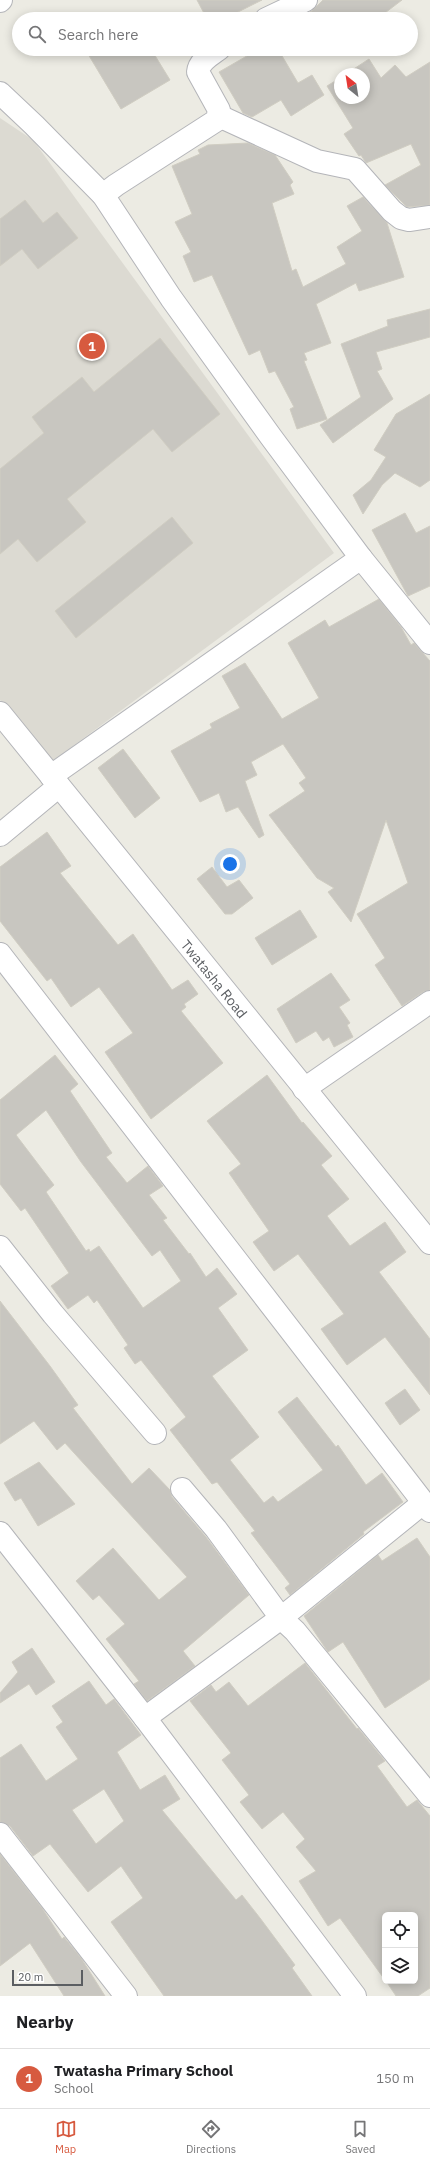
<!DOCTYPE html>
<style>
body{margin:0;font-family:"IBM Plex Sans",sans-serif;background:#f2f2f2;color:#202124}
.controls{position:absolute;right:12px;bottom:12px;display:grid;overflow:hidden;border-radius:6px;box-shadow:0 2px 10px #0003}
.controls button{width:36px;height:36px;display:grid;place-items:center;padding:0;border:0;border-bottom:1px solid #e0e0e0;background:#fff;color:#202124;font:20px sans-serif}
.compass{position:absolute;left:334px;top:68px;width:36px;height:36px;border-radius:50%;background:#fff;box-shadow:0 2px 10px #0003;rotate:330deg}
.scale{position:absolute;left:12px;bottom:10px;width:71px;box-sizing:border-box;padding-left:4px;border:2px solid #5b5e62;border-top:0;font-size:11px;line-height:14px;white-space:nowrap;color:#5b5e62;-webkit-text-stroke:3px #fff;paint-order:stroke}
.you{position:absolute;left:230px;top:864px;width:14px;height:14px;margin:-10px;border:3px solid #fff;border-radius:50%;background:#1a73e8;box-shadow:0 0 0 6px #1a73e833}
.badge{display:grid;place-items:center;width:26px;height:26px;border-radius:50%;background:#d75a3f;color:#fff;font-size:13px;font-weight:700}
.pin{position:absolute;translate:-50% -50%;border:2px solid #fff;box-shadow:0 1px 4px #0006}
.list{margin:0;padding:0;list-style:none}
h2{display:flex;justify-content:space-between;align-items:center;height:52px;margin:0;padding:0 16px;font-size:17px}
h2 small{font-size:13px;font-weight:400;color:#757577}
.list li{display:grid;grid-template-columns:26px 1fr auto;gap:12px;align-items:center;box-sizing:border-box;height:60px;padding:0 16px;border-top:1px solid #e0e0e0}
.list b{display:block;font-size:15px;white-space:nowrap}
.list p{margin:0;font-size:13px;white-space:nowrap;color:#757577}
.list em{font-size:13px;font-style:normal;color:#757577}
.icon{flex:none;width:22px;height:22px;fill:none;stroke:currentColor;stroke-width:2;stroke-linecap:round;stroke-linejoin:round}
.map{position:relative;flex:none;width:430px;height:1996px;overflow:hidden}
.search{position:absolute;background:#fff;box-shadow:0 2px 10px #0003;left:12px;right:12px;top:12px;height:44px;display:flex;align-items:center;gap:10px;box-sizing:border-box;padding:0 14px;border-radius:22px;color:#757577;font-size:15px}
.sheet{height:112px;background:#fff}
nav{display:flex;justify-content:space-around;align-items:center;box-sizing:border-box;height:56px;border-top:1px solid #e0e0e0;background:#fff;font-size:11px;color:#757577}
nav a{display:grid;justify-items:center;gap:2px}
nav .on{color:#d75a3f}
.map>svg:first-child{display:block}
</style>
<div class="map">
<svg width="430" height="1996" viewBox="0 0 430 1996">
<rect width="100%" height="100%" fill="#ecebe3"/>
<!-- education -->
<path fill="#dcdad2" d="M0,118L33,140L334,553L50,763L0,700Z"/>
<!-- building -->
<g fill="#c8c6c0" stroke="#d0cdc2" fill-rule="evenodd">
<path d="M197,0H262L224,19H207Z"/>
<path d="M323,0H402L377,19H295L312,11Z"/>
<path d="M85,49H151L170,80L121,109Z"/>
<path d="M259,49H278L298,83L312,75L324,95L291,116L281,100L252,117L243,113L219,72Z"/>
<path d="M369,59L381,78L395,65L406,77L430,62V205L407,207L385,185L421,165L411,144L366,163L361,155L359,156L344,134L353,128L327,86L340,78V98H364V74H346Z"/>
<path d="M248,143L275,155L293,182L290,185L294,194L272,203L292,271L296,269L303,287L346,264L337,247L362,231L347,206L363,197L387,223L404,277L359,291L356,283L316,304L331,343L304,353L307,360L304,361L327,419L297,429L290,409L294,407L275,371L269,373L260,350L249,355L212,275L194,282L183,256L191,252L175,222L192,214L172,166L200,154L198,150L208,145Z"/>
<path d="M25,200L43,223L57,212L78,238L38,269L22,249L0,266V219Z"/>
<path d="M430,309V337L376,352L382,369L377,371L393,399L333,443L320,425L361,397L341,344L388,326L387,320Z"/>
<path d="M160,338L220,414L172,452L153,429L67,499L86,522L37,562L18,539L0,554V469L44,433L32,417L82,377L94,392Z"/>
<path d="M430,394V480L420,487L395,473L382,485L363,514L353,495L371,480L386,457L374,450L396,414Z"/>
<path d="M405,513L416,533L430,526V586L408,596L372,530Z"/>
<path d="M172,517L193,543L76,638L55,611Z"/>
<path d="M379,599L401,627L411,645L414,643L430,661V990L423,992L402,1006L375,965L385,958L357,914L408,883L386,820L351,922L328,892L334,888L317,878L269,815L305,791L299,783L306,778L283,744L251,762L257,775L245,781L264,835L259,838L238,807L226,812L219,793L200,802L171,751L212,728L210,724L240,708L222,676L245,663L282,719L319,698L288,643L325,620L329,627Z"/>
<path d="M123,749L160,798L135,818L98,768Z"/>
<path d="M47,832L71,866L60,873L118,945L133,934L172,990L188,980L198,994L184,1004L186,1007L181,1011L223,1063L151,1119L105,1052L133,1033L99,987L71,1007L51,978L47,981L0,921V867Z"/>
<path d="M212,867L227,887L239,880L253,898L232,914H225L197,879Z"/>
<path d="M300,910L317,937L272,965L255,938Z"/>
<path d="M331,973L350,1000L339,1007L350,1023L347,1025L353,1037L334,1047L329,1037L323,1041L316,1031L296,1043L277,1009Z"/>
<path d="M55,1055L78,1084L70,1091L112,1153L106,1157L127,1183L148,1166L163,1186L149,1195L167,1218L163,1220L189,1254L190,1253L206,1277L217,1268L237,1294L218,1308L248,1350L212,1376L259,1437L230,1460L264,1503L273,1496L278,1502L323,1470L278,1412L297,1397L336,1447L338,1445L366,1485L382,1473L403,1502L363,1532L364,1534L290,1595L285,1588L290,1584L251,1533L255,1531L217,1482L212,1484L170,1430L186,1417L141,1360L135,1364L124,1348L128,1345L97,1300L94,1303L88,1295L68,1309L51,1286L69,1273L25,1208L21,1211L0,1184V1100ZM46,1110L81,1162L152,1256L160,1250L181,1281L143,1308L99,1246L90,1252L89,1249L86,1251L46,1192L54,1185L16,1135Z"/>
<path d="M267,1075L302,1123L303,1122L332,1156L321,1165L349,1199L327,1216L350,1246L385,1222L406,1252L379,1272L430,1339V1395L385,1337L347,1365L321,1329L344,1314L298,1254L274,1271L253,1242L269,1231L229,1173L241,1164L207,1121Z"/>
<path d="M0,1301L50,1366L78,1405L73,1408L132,1484L149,1468L170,1490L172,1497L206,1537L249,1595L183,1651L195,1666L147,1701L134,1684L139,1681L106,1639L125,1624L99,1595L93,1600L76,1581L113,1548L159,1600L187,1577L65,1443L57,1450L34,1421L0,1444Z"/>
<path d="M405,1389L420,1410L400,1425L385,1403Z"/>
<path d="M39,1462L75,1504L38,1526L21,1498L15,1501L4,1483Z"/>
<path d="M417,1538L430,1557V1679L385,1708L343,1642L328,1652L304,1616L378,1555L382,1561Z"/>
<path d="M32,1648L55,1682L36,1695L29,1684L0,1703V1693L18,1672L12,1662Z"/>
<path d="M305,1663L357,1729L358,1728L385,1761L377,1766L407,1807L417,1800L430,1816V1988L418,1996H396L386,1981H415V1915H385V1980L340,1918L328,1926L299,1881L316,1871L296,1847L305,1839L283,1812L262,1829L240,1802L249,1795L222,1760L231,1753L190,1701L211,1685L216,1692L229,1682L248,1706Z"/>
<path d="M89,1681L106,1705L114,1699L141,1735L117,1752L140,1790L165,1775L180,1799L162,1810L236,1900L242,1895L260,1918L295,1965L292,1968L312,1996H164L111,1922L143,1898L121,1866L88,1892L50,1844L33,1856L10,1826L0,1822V1758L21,1744L46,1781L78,1759L56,1727L63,1722L52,1706ZM104,1789L124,1821L96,1844L72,1810Z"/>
<path d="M0,1854L42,1908L62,1939L64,1937L81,1958L105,1996H64L30,1943L0,1966Z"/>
</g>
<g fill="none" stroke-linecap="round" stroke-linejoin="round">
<defs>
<g id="minor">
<path d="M266,19L306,0"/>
<path d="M0,93L34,125L103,195L171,298L271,437L361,558L430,643"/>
<path d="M219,116L317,161L355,169L392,211L401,218L409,220L430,217"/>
<path d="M103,195L116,185L217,120L219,110L198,72C199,61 211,55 219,49"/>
<path d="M0,713L430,1243"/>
<path d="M51,776L361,558"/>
<path d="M0,835L59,786"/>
<path d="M0,954L430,1511"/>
<path d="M304,1089L430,1002"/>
<path d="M0,1247L53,1314L155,1433"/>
<path d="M182,1489L216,1529L281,1618L295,1631L430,1796"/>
<path d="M0,1533L145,1718L355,1996"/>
<path d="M145,1718L281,1618L423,1503"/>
<path d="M0,1834L126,1996"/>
</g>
<path id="tertiary" d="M0,1L1,0"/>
</defs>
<!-- minor casing -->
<use href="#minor" stroke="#b4b5b9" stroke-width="24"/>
<!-- tertiary casing -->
<use href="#tertiary" stroke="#b4b5b9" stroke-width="24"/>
<!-- minor -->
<use href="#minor" stroke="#fff" stroke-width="22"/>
<!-- tertiary -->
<use href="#tertiary" stroke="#fff" stroke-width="22"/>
</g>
<g text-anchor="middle" stroke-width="3" stroke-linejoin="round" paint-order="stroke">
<!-- street labels -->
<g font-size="14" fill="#5b5e62" stroke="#fff">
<text transform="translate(214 979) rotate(51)" y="5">Twatasha Road</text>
</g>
</g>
</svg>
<div class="controls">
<button><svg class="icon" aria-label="locate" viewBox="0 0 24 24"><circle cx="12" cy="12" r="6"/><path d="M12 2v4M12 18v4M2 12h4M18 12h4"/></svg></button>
<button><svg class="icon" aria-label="layers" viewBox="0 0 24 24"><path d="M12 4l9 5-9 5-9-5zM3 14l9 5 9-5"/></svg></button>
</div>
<svg class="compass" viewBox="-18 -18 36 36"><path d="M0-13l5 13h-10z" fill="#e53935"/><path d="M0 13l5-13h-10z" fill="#757577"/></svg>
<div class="scale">20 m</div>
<div class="you"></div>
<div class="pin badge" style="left:92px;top:346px">1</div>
<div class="search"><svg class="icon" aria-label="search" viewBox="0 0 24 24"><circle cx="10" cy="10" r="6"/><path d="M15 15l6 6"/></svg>Search here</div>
</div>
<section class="sheet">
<h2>Nearby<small></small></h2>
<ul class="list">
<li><span class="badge">1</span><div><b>Twatasha Primary School</b><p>School</p></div><em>150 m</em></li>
</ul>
</section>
<nav>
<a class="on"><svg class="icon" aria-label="map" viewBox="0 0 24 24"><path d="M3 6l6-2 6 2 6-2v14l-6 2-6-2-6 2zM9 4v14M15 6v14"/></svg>Map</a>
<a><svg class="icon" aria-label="directions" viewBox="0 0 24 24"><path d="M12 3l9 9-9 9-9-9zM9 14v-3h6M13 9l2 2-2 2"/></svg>Directions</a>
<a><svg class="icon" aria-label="saved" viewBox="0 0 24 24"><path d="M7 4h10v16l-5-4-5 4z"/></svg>Saved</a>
</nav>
